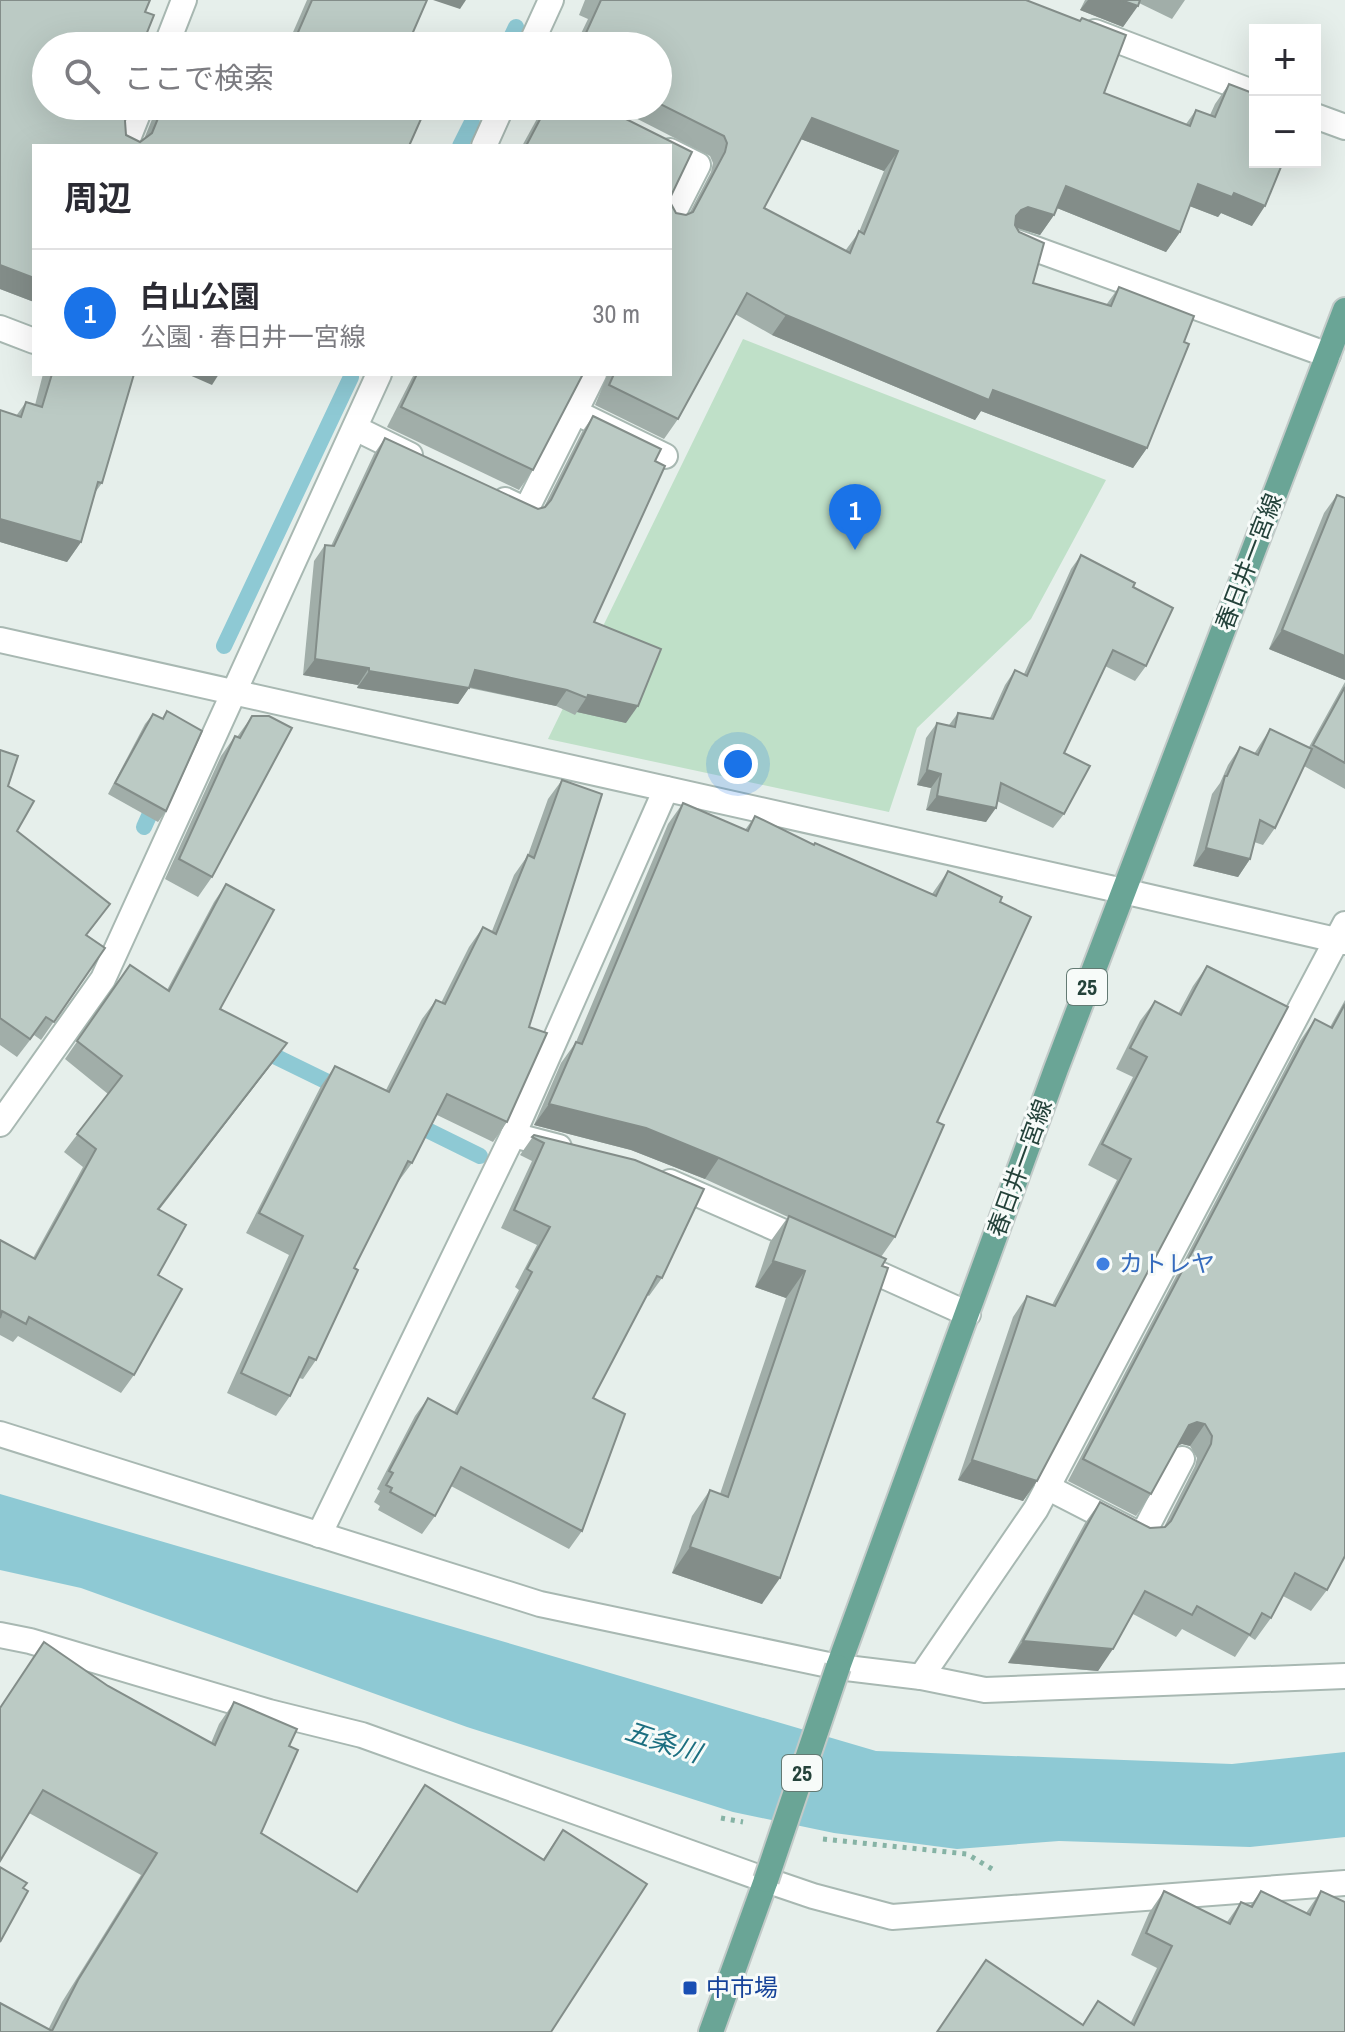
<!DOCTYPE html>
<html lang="ja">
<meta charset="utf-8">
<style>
body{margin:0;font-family:"Archivo Narrow","Noto Sans JP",sans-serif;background:#f7f7f7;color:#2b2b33}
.controls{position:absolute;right:24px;top:24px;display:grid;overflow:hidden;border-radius:0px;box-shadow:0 8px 32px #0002}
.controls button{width:72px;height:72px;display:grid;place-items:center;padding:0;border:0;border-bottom:2px solid #e1e1e2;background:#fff;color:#2b2b33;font:40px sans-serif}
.you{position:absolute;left:738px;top:764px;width:28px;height:28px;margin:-20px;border:6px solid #fff;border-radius:50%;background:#1a73e8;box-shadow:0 0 0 12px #1a73e833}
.badge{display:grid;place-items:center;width:52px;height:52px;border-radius:50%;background:#1a73e8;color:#fff;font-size:26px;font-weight:700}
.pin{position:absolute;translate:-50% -66px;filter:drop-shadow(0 2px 4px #0008)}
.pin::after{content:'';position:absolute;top:42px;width:28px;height:24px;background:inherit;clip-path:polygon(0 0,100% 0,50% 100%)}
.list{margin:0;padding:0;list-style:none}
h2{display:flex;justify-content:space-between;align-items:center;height:104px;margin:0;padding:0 32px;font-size:34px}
h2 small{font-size:26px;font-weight:400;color:#7c7c81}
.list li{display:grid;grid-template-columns:52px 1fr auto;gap:24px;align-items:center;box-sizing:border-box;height:128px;padding:0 32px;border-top:2px solid #e1e1e2}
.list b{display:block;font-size:30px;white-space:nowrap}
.list p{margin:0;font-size:26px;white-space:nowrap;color:#7c7c81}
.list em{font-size:26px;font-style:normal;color:#7c7c81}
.icon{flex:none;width:44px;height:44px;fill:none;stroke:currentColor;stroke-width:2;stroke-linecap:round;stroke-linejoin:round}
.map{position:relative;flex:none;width:1345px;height:2032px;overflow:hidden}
.search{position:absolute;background:#fff;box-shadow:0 8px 32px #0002;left:32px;top:32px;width:640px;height:88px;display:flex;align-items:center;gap:20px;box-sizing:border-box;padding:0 28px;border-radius:44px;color:#7c7c81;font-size:30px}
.panel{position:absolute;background:#fff;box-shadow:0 8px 32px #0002;left:32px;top:144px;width:640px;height:232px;border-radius:0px}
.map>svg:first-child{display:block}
</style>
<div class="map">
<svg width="1345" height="2032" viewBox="0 0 1345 2032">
<rect width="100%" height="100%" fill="#e6efeb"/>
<!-- green -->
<path fill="#bfe0c8" d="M743,339L1106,480L1031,619L917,728L889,812L548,739Z"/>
<!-- water -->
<path fill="#8ec9d4" d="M0,1494L876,1751L1232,1764L1345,1752V1837L1250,1847L1059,1841L957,1849L834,1833L733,1812L467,1727L81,1588L0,1570Z"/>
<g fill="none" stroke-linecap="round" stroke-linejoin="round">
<!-- stream -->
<g stroke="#8ec9d4" stroke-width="16">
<path d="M507,46L516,27"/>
<path d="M460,146L472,122"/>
<path d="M224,646L351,377"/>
<path d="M144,827L158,796"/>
<path d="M260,1049L344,1090"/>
<path d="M411,1122L480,1156"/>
</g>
<defs>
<g id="service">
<path d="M1016,242L1328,355"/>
<path d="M575,412L665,456"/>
<path d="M513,1135L666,789"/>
<path d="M1047,1487L1142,1536L1182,1459"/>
</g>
<g id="minor">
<path d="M1095,32L1255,93"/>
<path d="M166,46L184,0"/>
<path d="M530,46L551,0"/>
<path d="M1315,116L1345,127"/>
<path d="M125,146L141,106"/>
<path d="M484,146L502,106"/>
<path d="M670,151L698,165L670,220"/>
<path d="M0,328L34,341"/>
<path d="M355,428L410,455"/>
<path d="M505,500L526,510L594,374"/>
<path d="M1123,891L1345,942"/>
<path d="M0,1124L103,979L379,374"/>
<path d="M670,1182L809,1243"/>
<path d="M857,1264L968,1314"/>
<path d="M0,1434L540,1604L838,1667L921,1677L985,1690L1345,1676"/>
<path d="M319,1535L513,1135L559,1147"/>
<path d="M0,1635L30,1641L269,1712L362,1735L766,1880L813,1896L892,1917L1345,1883"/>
<path d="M921,1677L1036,1509L1345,924"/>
</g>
<path id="tertiary" d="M0,640L1123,891"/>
<g id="primary">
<path d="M838,1667L1056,1069L1345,310"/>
<path d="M711,2032L766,1880"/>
</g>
</defs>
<!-- service casing -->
<use href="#service" stroke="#a8b8b2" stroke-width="28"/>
<!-- minor casing -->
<use href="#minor" stroke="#a8b8b2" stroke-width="28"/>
<!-- tertiary casing -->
<use href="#tertiary" stroke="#a8b8b2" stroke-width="28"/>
<!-- primary casing -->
<use href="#primary" stroke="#c2cac8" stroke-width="28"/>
<!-- path -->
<g stroke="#86b3a5" stroke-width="5" stroke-dasharray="4 6" stroke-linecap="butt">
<path d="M721,1818L743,1822"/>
<path d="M823,1839L967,1854L992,1869"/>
</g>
<!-- service -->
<use href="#service" stroke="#fff" stroke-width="24"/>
<!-- minor -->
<use href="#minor" stroke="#fff" stroke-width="24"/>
<!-- tertiary -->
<use href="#tertiary" stroke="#fff" stroke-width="24"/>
<!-- primary -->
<use href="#primary" stroke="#6aa596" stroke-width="24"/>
<defs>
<path id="primary-bridge" d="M766,1880L838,1667"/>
</defs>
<!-- primary-bridge casing -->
<use href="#primary-bridge" stroke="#c2cac8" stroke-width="28" stroke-linecap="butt"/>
<!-- primary-bridge -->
<use href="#primary-bridge" stroke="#6aa596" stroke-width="24"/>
</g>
<!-- wall -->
<g fill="#a1aea9" fill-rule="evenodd">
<path d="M0,0L145,12L142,45L125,121L126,135L140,142L144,139L155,112L154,106H415L34,302L0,289Z"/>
<path d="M307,0H427L407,46H287Z"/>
<path d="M585,0H1026L1104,93L1186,124L1196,110L1210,115L1215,104L1229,84L1252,226L1221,213L1218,217L1190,206L1180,232L1166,252L1057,208L1054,215L1040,235L1017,228L1033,283L1106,305L1119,287L1184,342L1147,448L1133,468L981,411L975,420L772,335L735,314L678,419L664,439L595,405L608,374H670L676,213L686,215L689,214L711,172L713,163L710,156L612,106H658V46H575L588,19L579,15ZM801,139L884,171L859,232L845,251L764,208Z"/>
<path d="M1085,0H1185L1172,19L1139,3L1123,27L1080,10Z"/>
<path d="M544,106H600L670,146H522Z"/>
<path d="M43,374H134L102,483L94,494L81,542L67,562L0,542V410L16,416L26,402L35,405Z"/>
<path d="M414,374H583L533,470L519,490L387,427Z"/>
<path d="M593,416L655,461L594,622L626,723L577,712L575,715L556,706L469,688L458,704L357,688L358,685L303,675L314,561L325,545L331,546L374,454L385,438L538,509L544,507L582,432Z"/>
<path d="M1337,495L1345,680L1269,649L1324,513Z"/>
<path d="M1081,555L1133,587L1146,666L1135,681L1105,666L1064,753V814L1053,828L997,801L986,822L926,810L931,788L917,785L926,738L937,723L949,725L958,713L990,718L1005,685L1015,670L1024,674L1071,569Z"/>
<path d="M1345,682V789L1304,766L1275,828L1263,845L1254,842L1250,859L1238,877L1193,866L1212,794L1220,783L1228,765L1240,747L1254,754L1270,729L1309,747Z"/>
<path d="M167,711L166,811L158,822L108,794L145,724L153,714L162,719Z"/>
<path d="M252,716L212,877L198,897L165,879L221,756L235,736L237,737Z"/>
<path d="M0,750L17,831L110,904L87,935L105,948L41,1040L34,1035L17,1057L0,1045Z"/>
<path d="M562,780L529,1027L507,1122L493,1142L437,1115L412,1163L398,1182H397L354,1268L316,1360L303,1379L299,1378L290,1396L276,1416L227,1393L289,1255L246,1233L321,1086L335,1066L386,1090L422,1019L436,1000L441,1003L469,947L483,927L492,931L514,875L528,855L548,799Z"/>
<path d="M683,803L745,830L755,816L813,845L932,894L948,871L937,1122L895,1237L881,1257L882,1266L762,1604L672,1573L692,1516L710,1490L720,1494L786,1298L755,1287L770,1242L788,1217L705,1179L631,1150L534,1125L561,1063L576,1042L668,824Z"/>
<path d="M226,884L220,1009L274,1061L159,1210L158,1275L134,1375L121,1393L18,1336L13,1342L0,1335V1240L33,1258L83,1167L64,1152L108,1094L65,1059L130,965L167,990L214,902Z"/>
<path d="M1207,966L1037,1481L1023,1501L958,1480L1013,1317L1027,1296L1052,1305L1117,1180L1088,1165L1133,1077L1116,1069L1140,1021L1155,1001L1178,1014L1193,986Z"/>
<path d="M1345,1000V1556L1327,1590L1311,1611L1283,1596L1271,1618L1255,1640L1249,1636L1235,1657L1182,1629L1176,1637L1133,1614L1098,1671L1008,1663L1085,1523L1100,1502L1150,1528L1164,1527L1195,1466L1197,1458L1190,1446L1182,1444L1177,1446L1151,1494L1136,1516L1068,1481L1300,1041L1315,1019L1330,1027Z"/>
<path d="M534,1135L635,1160L662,1278L649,1296L647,1295L593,1398L582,1531L569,1549L451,1486L435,1516L422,1534L378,1510L380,1506L374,1502L380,1491L377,1489L415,1416L428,1398L454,1412L519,1290L515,1287L537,1245L501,1228L532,1161L520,1155Z"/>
<path d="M108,1686L211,1743L219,1724L234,1702L289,1746L261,1833L356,1891L425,1785L543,1859L563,1830L551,2032H0L48,2030L62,2002L141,1875L29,1813L0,1707Z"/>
<path d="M1164,1891L1227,1922L1241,1902L1250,1906L1261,1891L1306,1913L1321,1891L1345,2032L1082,2024L1131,2022L1157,1968L1131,1955L1149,1913Z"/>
</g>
<!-- shaded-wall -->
<g fill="#838d89">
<path d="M433,0H466L460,9Z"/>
<path d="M1088,0H1121L1138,6L1123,27L1080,10Z"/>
<path d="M812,118L898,151L884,171L798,138Z"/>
<path d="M1198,184L1234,193L1265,206L1252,226L1221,213L1218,217L1184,204Z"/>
<path d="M1066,186L1180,232L1166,252L1052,206Z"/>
<path d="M1028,207L1054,215L1040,235L1014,227L1007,230L1021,210Z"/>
<path d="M0,265L34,278V302L0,289Z"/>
<path d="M786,315L993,390L1147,448L1133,468L981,411L975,420L772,335Z"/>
<path d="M187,374H219L212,385Z"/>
<path d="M0,519L81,542L67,562L0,542Z"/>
<path d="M1282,630L1345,656V680L1269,649Z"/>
<path d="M315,659L369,668L358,685L303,675Z"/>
<path d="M475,670L567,690L556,706L464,686Z"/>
<path d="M369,671L469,688L458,704L357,688Z"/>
<path d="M588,695L638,706L626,723L577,712Z"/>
<path d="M927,770L941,774L931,788L917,785Z"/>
<path d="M937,796L996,808L986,822L926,810Z"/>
<path d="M1206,848L1250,859L1238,877L1193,866Z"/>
<path d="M287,1043L274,1061L145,1227L158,1209Z"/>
<path d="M549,1104L646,1128L719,1158L705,1179L631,1150L534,1125Z"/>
<path d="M773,1261L805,1271L786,1298L755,1287Z"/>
<path d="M1197,1422L1205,1424L1190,1446L1182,1444L1173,1447L1189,1425Z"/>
<path d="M972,1460L1037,1481L1023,1501L958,1480Z"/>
<path d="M690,1547L780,1578L762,1604L672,1573Z"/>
<path d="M1023,1641L1113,1649L1098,1671L1008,1663Z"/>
</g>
<!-- building -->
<g fill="#bbcac4" stroke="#838d89" stroke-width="2" fill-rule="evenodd">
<path d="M0,0H150L145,12L154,15L142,45L144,46H46V106H131L125,121L126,135L140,142L152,133L163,106H415L425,110L409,146H34V278L0,265Z"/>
<path d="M312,0H427L407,46H292Z"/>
<path d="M601,0H1026L1080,21L1082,18L1126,35L1104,93L1190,126L1196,110L1215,117L1229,84L1255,94V162H1283L1265,206L1234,193L1232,197L1198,184L1180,232L1066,186L1054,215L1028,207L1021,210L1016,216L1015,225L1019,232L1044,243L1033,283L1111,306L1119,287L1194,316L1184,342L1189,344L1147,448L993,390L989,400L786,315L747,293L678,419L609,385L614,374H670V202L676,213L686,215L693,212L725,152L727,143L724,136L658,103V46H580ZM812,118L898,151L864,234L859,231L850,253L764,208Z"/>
<path d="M1121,0H1140L1138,6Z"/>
<path d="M547,106H600L692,152L670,198V146H526Z"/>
<path d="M52,374H134L102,483L98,482L81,542L0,519V410L21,417L26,402L42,407Z"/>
<path d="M417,374H583L533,470L401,407Z"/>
<path d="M593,416L661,449L655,461L665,466L594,622L661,649L638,706L588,695L587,698L567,690L475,670L469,688L369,671V668L315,659L325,545L334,546L385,438L538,509L545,507L551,500Z"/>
<path d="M1337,495L1345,498V656L1282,630Z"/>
<path d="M1081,555L1135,583L1133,587L1173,608L1146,666L1113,650L1064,753L1090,766L1064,814L1001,783L996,808L937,796L941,774L927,770L937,723L955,727L958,713L993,719L1015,670L1027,676Z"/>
<path d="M1345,687V763L1313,745Z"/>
<path d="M167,711L202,731L166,811L115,783L153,714L163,719Z"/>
<path d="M252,716H269L292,728L212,877L179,859L235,736L240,738Z"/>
<path d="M1270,729L1312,749L1275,828L1260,820L1250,859L1206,848L1225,776H1227L1240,747L1258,755Z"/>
<path d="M0,750L18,756L8,786L34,801L17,831L110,904L86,935L105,948L54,1022L46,1017L30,1039L0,1018Z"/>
<path d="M562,780L602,794L529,1027L547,1033L507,1122L447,1094L412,1163L408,1161L354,1268L358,1270L316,1360L309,1357L290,1396L241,1373L303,1236L259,1213L335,1066L389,1092L436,1000L445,1004L483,927L496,934L528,855L534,858Z"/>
<path d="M683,803L748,831L755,816L814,845L815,843L936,896L948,871L1002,897L1000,902L1031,917L937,1122L944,1125L895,1237L719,1158L646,1128L549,1104L576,1042L582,1044Z"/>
<path d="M226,884L274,910L220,1009L287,1043L158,1209L186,1225L158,1275L182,1289L134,1375L29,1317L26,1324L2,1311L0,1318V1240L35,1259L96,1149L77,1134L122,1076L77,1041L130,965L169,991Z"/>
<path d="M1207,966L1288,1007L1037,1481L972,1460L1027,1296L1055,1306L1131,1159L1102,1144L1147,1057L1130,1048L1155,1001L1181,1015Z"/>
<path d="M1345,1004V1556L1327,1590L1295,1573L1271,1618L1262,1613L1250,1635L1197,1606L1192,1615L1145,1591L1113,1649L1023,1641L1100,1502L1150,1528L1165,1527L1171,1521L1211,1444L1212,1436L1205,1424L1197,1422L1189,1425L1151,1494L1083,1459L1315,1019L1332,1028Z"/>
<path d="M534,1135L635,1160L704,1189L662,1278L657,1276L593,1398L625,1414L582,1531L461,1467L435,1516L390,1492L392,1488L386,1485L393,1473L389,1471L428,1398L457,1414L532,1272L527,1269L550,1227L514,1210L544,1143L532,1137Z"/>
<path d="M789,1216L886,1259L882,1266L888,1268L780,1578L690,1547L710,1490L728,1497L805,1271L773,1261Z"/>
<path d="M44,1642L108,1686L215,1745L234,1702L297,1729L289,1746L298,1750L261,1833L357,1892L425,1785L544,1860L563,1830L647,1884L551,2032H0V2003L52,2031L78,1980L157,1853L43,1790L0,1861V1708Z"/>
<path d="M0,1867L27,1883L23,1888L28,1891L0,1942Z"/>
<path d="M1164,1891L1230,1924L1241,1902L1252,1907L1261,1891L1310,1915L1321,1891L1345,1902V2032H937L986,1960L1083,2025L1098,2001L1134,2025L1172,1946L1146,1933Z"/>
</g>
<!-- markers -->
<circle fill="#3f7fe0" stroke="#f7fbf9" stroke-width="3" cx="1103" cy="1264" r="8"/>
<rect fill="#1a4fb4" stroke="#f7fbf9" stroke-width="3" x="682" y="1980" width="16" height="16" rx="4"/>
<g text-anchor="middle" stroke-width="6" stroke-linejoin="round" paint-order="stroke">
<!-- shield labels -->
<g fill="#f7fbf9" stroke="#637a73" stroke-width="2">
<rect x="1067" y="969" width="40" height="36" rx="6"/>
<rect x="782" y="1755" width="40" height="36" rx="6"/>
</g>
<g font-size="22" font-weight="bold" fill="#24423a">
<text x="1087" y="995">25</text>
<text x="802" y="1781">25</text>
</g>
<!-- street labels -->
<g font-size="24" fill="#24423a" stroke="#f7fbf9">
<text transform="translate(1249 562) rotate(-69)" y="8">春日井一宮線</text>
<text transform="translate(1020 1168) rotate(-70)" y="8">春日井一宮線</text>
</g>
<!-- shop labels -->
<g font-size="24" fill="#366cbe" stroke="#f7fbf9" text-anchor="start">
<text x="1119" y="1272">カトレヤ</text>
</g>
<!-- transit labels -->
<g font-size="24" fill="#164399" stroke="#f7fbf9" text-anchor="start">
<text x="706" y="1996">中市場</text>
</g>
<!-- water labels -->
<g font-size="26" font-style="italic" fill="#1c6f80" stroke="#f7fbf9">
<text transform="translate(663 1742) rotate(18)" y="9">五条川</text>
</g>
</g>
</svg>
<div class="controls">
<button>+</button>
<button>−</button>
</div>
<div class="you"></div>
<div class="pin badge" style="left:855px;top:550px">1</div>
<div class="search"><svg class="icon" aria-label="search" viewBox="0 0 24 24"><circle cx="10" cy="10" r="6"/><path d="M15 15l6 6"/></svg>ここで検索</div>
<section class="panel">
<h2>周辺<small></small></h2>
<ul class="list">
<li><span class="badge">1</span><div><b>白山公園</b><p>公園 · 春日井一宮線</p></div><em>30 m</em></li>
</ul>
</section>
</div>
